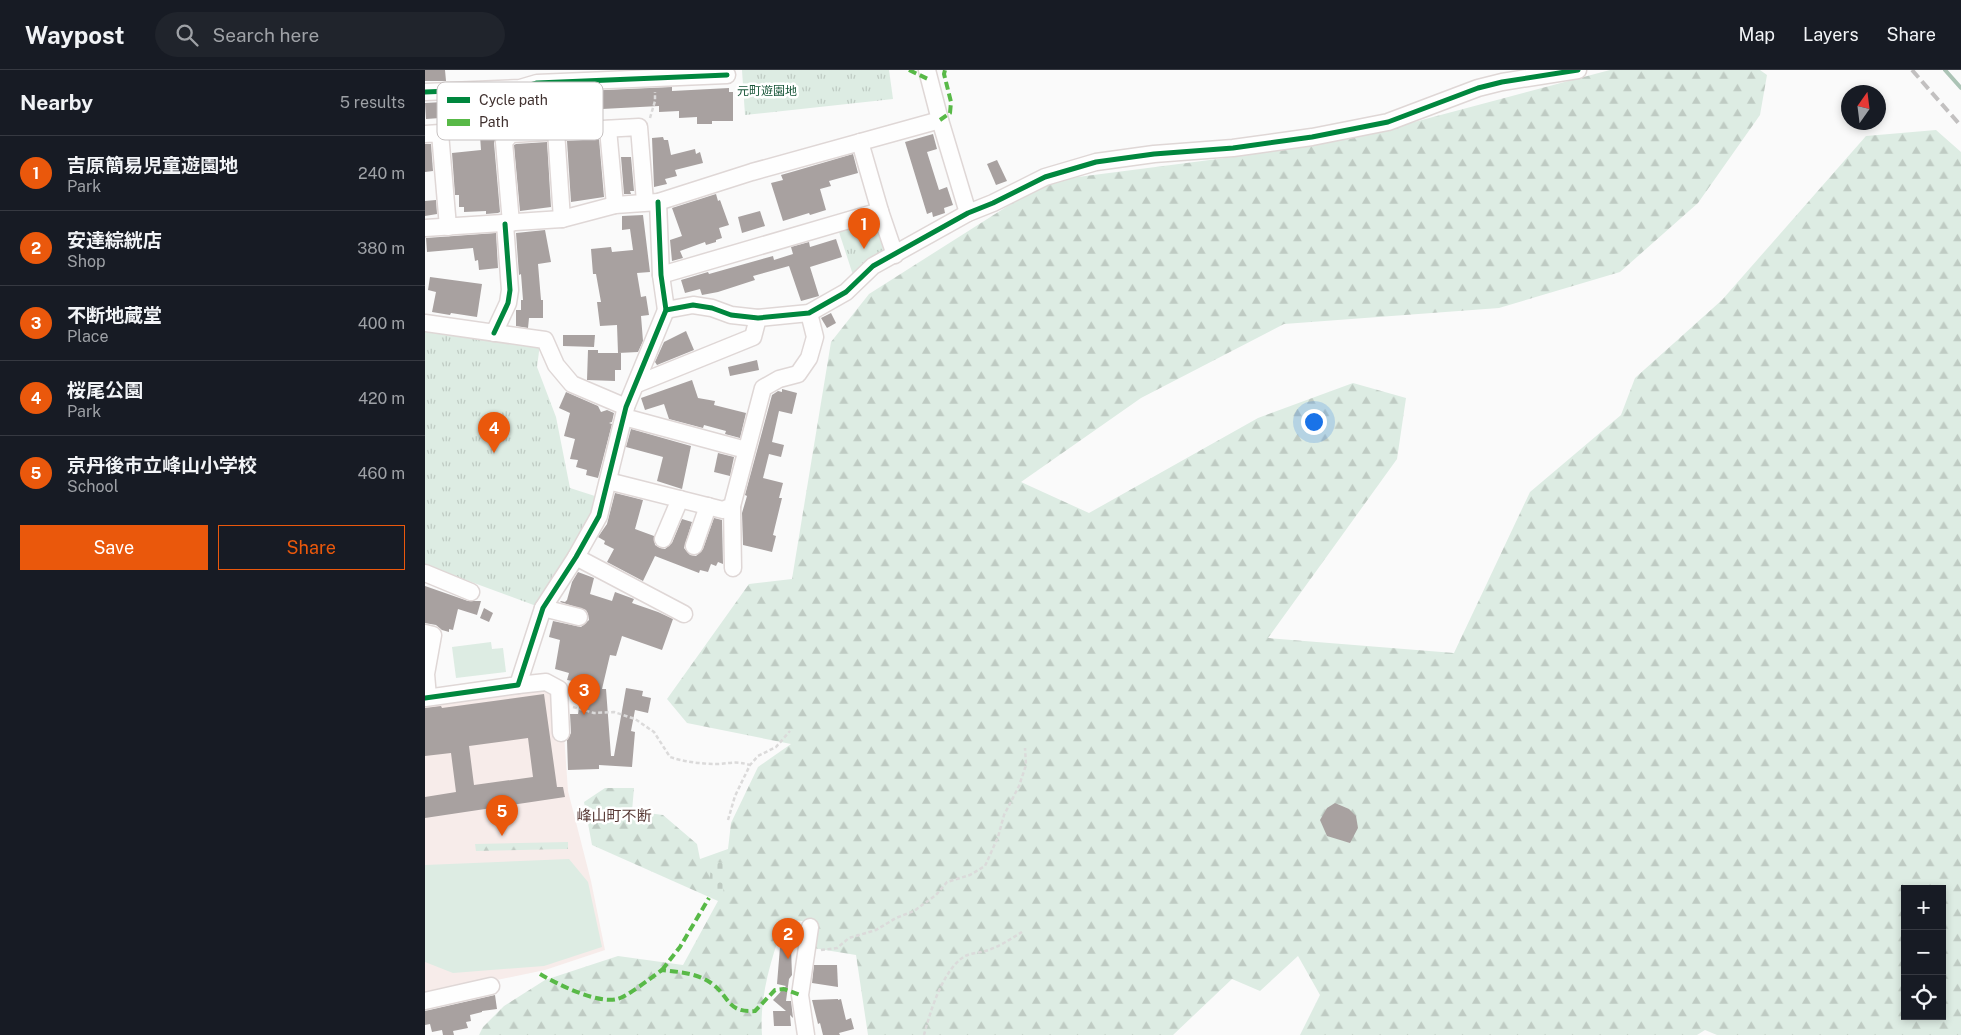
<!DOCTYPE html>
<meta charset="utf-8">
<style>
body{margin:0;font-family:"Public Sans","Noto Sans JP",sans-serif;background:#20242c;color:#f1f3f6}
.controls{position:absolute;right:15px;bottom:15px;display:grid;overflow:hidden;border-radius:0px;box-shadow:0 2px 8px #0003}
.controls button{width:45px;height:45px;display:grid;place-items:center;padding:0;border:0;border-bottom:1px solid #363941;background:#171b24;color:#f1f3f6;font:25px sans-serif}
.compass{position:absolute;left:1416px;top:15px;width:45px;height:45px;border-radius:50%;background:#171b24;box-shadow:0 2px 8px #0003;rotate:14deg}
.you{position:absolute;left:888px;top:351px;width:18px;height:18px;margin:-12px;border:4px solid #fff;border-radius:50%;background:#1a73e8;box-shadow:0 0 0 8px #1a73e833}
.badge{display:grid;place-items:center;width:32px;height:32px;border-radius:50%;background:#ea580c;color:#fff;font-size:16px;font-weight:700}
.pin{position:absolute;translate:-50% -41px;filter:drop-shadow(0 1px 2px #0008)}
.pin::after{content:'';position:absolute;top:26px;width:18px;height:15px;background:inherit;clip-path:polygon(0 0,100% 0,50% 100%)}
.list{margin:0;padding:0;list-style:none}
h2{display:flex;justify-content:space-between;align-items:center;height:65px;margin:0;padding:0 20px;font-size:21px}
h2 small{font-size:16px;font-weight:400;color:#9ea1a6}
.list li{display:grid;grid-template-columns:32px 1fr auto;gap:15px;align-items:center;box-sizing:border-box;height:75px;padding:0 20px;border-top:1px solid #363941}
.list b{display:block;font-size:19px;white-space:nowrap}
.list p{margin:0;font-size:16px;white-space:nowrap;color:#9ea1a6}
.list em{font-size:16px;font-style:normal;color:#9ea1a6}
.actions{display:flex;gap:10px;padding:15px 20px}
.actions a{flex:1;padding:11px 0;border:1px solid #ea580c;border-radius:0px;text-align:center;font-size:18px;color:#ea580c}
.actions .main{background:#ea580c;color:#fff}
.icon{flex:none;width:28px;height:28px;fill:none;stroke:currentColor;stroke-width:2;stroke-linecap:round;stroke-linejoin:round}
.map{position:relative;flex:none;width:1536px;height:965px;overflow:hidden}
header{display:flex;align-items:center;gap:30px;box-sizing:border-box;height:70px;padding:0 25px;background:#171b24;border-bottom:1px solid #363941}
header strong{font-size:24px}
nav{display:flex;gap:28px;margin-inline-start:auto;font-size:18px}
.search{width:350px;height:45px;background:#20242c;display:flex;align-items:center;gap:12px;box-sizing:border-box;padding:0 18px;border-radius:28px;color:#9ea1a6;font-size:19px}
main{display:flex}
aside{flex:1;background:#171b24}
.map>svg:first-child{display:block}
</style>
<header>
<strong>Waypost</strong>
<div class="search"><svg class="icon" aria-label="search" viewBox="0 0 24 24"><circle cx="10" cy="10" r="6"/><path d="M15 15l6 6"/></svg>Search here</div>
<nav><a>Map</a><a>Layers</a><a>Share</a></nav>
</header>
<main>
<aside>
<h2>Nearby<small>5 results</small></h2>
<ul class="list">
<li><span class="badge">1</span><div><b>吉原簡易児童遊園地</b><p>Park</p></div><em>240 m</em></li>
<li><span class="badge">2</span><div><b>安達綜絖店</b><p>Shop</p></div><em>380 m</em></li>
<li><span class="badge">3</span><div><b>不断地蔵堂</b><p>Place</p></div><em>400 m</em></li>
<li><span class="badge">4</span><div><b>桜尾公園</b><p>Park</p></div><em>420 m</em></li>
<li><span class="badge">5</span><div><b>京丹後市立峰山小学校</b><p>School</p></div><em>460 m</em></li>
</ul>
<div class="actions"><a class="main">Save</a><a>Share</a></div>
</aside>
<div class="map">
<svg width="1536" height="965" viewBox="0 0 1536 965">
<defs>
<pattern id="forest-firs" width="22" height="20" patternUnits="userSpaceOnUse" patternTransform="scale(1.25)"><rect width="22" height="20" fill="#ddece3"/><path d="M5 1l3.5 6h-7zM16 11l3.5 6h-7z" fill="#bfcbc3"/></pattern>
<pattern id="cemetery-stones" width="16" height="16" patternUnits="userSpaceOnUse" patternTransform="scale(1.25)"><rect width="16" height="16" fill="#ddece3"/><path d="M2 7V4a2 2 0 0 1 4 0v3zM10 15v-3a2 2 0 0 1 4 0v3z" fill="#bfcbc3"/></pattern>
<pattern id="park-tufts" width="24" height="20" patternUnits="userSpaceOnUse" patternTransform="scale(1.25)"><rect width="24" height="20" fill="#ddece3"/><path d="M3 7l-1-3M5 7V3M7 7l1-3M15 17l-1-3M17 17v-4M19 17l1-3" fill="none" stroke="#bfcbc3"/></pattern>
</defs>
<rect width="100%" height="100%" fill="#fafafa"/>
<!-- built -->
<path fill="#f7ecea" d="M119,616L130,622L139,664L143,721L166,811L180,880L120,900L0,925V632Z"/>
<!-- grass -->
<g fill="#ddece3">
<path d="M66,572L67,579L78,578L81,602L31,608L27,577Z"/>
<path d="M144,789L163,812L177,877L119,896L28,903L0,892V795Z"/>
</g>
<!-- forest -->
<g fill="url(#forest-firs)" fill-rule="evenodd">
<path d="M1185,0H1335L1342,5L1335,45L1273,133L1195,202L1074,238L859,254L716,328L596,412L664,443L833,348L928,313L981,328L972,389L843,568L1029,583L1105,422L1196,345L1210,308L1297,230L1441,66L1511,60L1536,82V965H1292L1280,960L1272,965H875L895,925L873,886L835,921L807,909L748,965H443L431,885L388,878L392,853L361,849C347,884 334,927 337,965H54L58,957L79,936L120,910L193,886L258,895L293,831L167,775L159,732L180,718H209L207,741L238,745L272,774L275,789L303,779L306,753L333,697L366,674L262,653L242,629L324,514L367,509L406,272L444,224L622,111L808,87L963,59ZM1480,819H1517V946H1480Z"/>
<path d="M143,772V779L51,781L50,774Z"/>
</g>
<!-- cemetery -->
<path fill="url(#cemetery-stones)" d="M286,792L301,793L298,823L284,822Z"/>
<!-- park -->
<g fill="url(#park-tufts)">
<path d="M317,0H464L468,29L320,45Z"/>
<path d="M447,151L453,153L460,173L457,186L428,205L413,159Z"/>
<path d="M0,258L115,274L112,297L131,347L145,418L173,427L168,445L114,537L0,495Z"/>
</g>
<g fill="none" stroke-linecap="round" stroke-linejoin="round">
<!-- stream -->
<path stroke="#abc3b5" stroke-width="4" d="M1520,0L1536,18"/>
</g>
<!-- building -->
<g fill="#a8a1a0" fill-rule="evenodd">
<path d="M0,0H20L21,11H0Z"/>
<path d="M247,17V21L304,18V22H308V51H287V54H272V47L254,48V41L234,42V36L139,41V37H132V35L100,38L101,48L71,49L72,65L69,73L75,142L73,143L61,144V141L39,142V137H34V125H30L27,83L56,80L54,51L15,52V48L1,49L0,33L106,27V25L114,23Z"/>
<path d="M508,64L512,79L502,82L514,120L522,117L528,135L519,138L520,143L508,147L507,142L502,144L480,72Z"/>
<path d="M238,67L239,70H243L246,85L270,79L271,84L275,82L278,93L250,100L252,106L240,109L242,114L229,117L227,68Z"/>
<path d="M174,69L179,127L146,132L142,71Z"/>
<path d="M122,72L126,137L95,141L89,75L91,74Z"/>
<path d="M0,74H6L8,101L0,102Z"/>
<path d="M428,84L433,103L404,111L406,116L395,119L401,140L385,145L384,143L358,151L346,113L358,110L356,105L370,101Z"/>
<path d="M196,87H206L209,121H205L206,124H199Z"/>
<path d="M572,90L582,111L571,115L562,94Z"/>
<path d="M291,124L293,131L295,130L304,155L294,158L297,168L291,170V172L281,175L280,172L255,181L258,188L247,191L245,170L257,166L247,138Z"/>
<path d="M11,130L12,144L0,146V131Z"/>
<path d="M335,141L340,156L317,163L313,147Z"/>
<path d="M218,145L225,202L212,203L216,227L221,226L224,245L216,246L218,271L213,282L193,283L192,255L175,256L172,232H176L171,204H168L166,179L186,177L187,182L208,180L205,159L197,160V146Z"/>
<path d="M120,160L126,192L113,194L116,230H118V248H104L103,258L91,256V240H96V230H98L96,204L94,205L91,163Z"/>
<path d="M71,163L73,198L54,200L53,190L50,191L48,178L2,182L1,168Z"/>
<path d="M411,169L417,187L385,197L394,226L376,231L364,196L328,206L330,210L293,222L277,225L275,219L260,223L256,210L283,202L284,204L348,186L349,190L368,184L366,177L384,172L385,177Z"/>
<path d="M5,207L57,214L52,247L26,243L25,245L7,242L11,222L3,220Z"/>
<path d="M406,243L411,253L402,258L396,248Z"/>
<path d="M261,261L269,280L232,295L230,292L239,272Z"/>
<path d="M138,265H170L169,277L138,276Z"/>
<path d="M163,280H173V283H196V300H190V311L162,310Z"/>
<path d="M332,290L334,300L305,306L303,297Z"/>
<path d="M267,310L273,328L290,331L289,335L321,343L315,368L300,364L301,361L279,355L278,358L244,349L239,334L220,340L216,328Z"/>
<path d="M357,319L372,323L367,344L354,341L347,372L359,375L356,387L344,384L338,408L358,413L354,428H357L348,465L351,466L347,482L318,475L317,443L322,426L320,425L347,325L353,321L357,322Z"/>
<path d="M141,322L173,336L176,342L182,340L189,343L187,352L184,353L187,354L173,408L161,405L162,400L151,397L153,390L145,389L150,369L139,366L145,343L134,338Z"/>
<path d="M206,359L266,376L257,419L232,411L238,387L201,377Z"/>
<path d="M293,383L309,387L305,406L289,402Z"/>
<path d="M190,423L218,430L210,459L229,466L230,475L235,478L240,479L247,473L257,449L267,452L259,478L265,485L271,486L278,479L289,448L297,450L298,494L293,492L291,496L286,494L283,502L275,500L274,503L230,486L218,511L182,492L189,479L179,474L180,471L173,467L182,454Z"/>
<path d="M153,502L169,508L165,524L187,531L190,522L209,529L207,533L233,542L248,549L237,580L197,566L191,586L185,585L177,619H181L186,686H189L201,618L218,621L217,626L226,628L223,643L210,640L206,661L210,662L207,697L174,695V699L143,700L142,670L146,663L145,644H153L158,613L142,610L144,603L130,599L135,570L124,567L128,551L156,557L164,550L163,544L161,540L135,532L136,531L140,532L142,530L147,512Z"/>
<path d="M0,516L43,531H56L52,545L33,539L28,560L24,559V562L17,560L11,555L0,553Z"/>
<path d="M59,538L68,543L64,552L55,548Z"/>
<path d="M119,624L132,717H138L140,727L0,748V727L31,722L26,683L0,686V638L16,636L17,638ZM103,668L108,707L49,715L44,676Z"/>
<path d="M910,733L924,739L931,746L933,758L925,773L902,766L895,750L902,738Z"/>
<path d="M362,853L375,855L373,867L360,869Z"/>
<path d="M355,877L366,878L367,905L364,909L361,931H366L368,948L365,945L366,956H349L348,941H361L348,930L361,916L352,914Z"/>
<path d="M389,895H412L413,917L387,913Z"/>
<path d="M70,925L72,939L57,941V942L45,945L46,951L41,952L43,958L28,961L29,965H18L17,960L7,962L5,954L0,955V941Z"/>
<path d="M413,929V930L416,929L421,950L426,948L429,959L414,963L415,965H398L395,953L393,954L387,930Z"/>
</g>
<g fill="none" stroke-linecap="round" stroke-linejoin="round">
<defs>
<g id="minor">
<path d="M502,0L515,50L543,143"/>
<path d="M0,22L95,18L112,13L302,5"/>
<path d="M183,59L190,135"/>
<path d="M131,61L137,149"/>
<path d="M0,64L15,63L23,157"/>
<path d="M233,132L236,205L241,240L268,235L287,238L306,245L333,248L384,243L421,222L448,196L543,143L568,133L620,107L671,92L729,84L808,78L887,67L963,52L1053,18L1077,12L1153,0"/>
<path d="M455,141L470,185"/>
<path d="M86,153L79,72L86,64L214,57L220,132"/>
<path d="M0,158L137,149L190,135L233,132L327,102L515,50"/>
<path d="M236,205L455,141L435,72"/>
<path d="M0,253L120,270L131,295L147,314L201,337"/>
<path d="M69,263L83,233L85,220L80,154"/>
<path d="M212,314L328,267L333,248"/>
<path d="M199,347L321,380"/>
<path d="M183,411L298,440L307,436L338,318L354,309L373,304L384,288L390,267L384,243"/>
<path d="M307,436L308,498"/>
<path d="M238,469L255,429"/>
<path d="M269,476L283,436"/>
<path d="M151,487L259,544"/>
<path d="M0,503L46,522"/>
<path d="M118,538L154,547"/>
<path d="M0,563L8,565L1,604L3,627"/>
<path d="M93,615L121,612L134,619L136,663"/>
<path d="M0,628L93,615L118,538L151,487L174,446L201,337L241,240"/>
<path d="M0,931L66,916"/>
<path d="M381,965L375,925L385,857"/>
</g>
</defs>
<!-- minor casing -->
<use href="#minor" stroke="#dfd7d6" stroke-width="19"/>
<!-- path -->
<g stroke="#dbdada" stroke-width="2.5" stroke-dasharray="4 2.5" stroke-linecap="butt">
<path d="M225,48L230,31V22"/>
<path d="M148,637L169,643L189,642L210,649L229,662L245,687C260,692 277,694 293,694C306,693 312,691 325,695"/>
<path d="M303,750L310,726L325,695L333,686L351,677L365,661"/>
<path d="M396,880L412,878L424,868L451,860L471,848L489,841L511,825L522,812L545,805L560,796L573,767L579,745L594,716L601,695L600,678"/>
<path d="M499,965C505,942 518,899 540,886C548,882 558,883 566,879C577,875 587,868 597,862"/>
</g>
<!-- minor -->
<use href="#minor" stroke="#fefefe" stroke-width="16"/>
<!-- rail -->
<path stroke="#c2c0c0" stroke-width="4" stroke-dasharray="10 5" stroke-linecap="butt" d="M1487,0L1536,56"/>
<!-- quiet -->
<g stroke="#58b947" stroke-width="4" stroke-dasharray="8 4" stroke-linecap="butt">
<path d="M484,0L505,10"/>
<path d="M515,50L525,43L526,32L519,4L520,0"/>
<path d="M237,900L255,877L284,828"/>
<path d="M115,904C132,914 172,934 192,929C202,927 227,907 237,900C254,902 272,903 286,913C305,926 301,943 330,941L350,920L359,919L375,925"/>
</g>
<defs>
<g id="cycleway">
<path d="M0,22L95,18L112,13L302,5"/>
<path d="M233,132L236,205L241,240L268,235L287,238L306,245L333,248L384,243L421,222L448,196L543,143L568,133L620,107L671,92L729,84L808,78L887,67L963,52L1053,18L1077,12L1153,0"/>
<path d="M69,263L83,233L85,220L80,154"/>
<path d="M0,628L93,615L118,538L151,487L174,446L201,337L241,240"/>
</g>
</defs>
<!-- cycleway casing -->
<use href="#cycleway" stroke="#fff" stroke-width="8"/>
<!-- cycleway -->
<use href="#cycleway" stroke="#00873e" stroke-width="5"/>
</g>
<g text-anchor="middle" stroke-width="5" stroke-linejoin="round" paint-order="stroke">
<!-- park labels -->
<g font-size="12" fill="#175538" stroke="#fff">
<text x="342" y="25">元町遊園地</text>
</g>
<!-- quarter labels -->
<g font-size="15" fill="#573834" stroke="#fff">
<text x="189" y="751">峰山町不断</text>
</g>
</g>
<!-- legend -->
<rect x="12" y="12" width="166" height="58" rx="8" fill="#fff" stroke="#c6c1c1" stroke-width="1"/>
<rect x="22" y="27" width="23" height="6" fill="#00873e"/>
<rect x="22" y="49" width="23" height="7" fill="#58b947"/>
<g font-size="14" fill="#40312f">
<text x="54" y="35">Cycle path</text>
<text x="54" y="57">Path</text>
</g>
</svg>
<div class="controls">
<button>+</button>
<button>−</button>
<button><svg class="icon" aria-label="locate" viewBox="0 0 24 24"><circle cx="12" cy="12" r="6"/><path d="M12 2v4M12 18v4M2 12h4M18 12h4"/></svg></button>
</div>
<svg class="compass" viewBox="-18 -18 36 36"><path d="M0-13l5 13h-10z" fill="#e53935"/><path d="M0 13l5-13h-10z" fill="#9ea1a6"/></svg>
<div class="you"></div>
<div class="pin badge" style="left:439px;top:179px">1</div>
<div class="pin badge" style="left:363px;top:889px">2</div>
<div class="pin badge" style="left:159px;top:645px">3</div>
<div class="pin badge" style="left:69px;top:383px">4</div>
<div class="pin badge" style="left:77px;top:766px">5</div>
</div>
</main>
